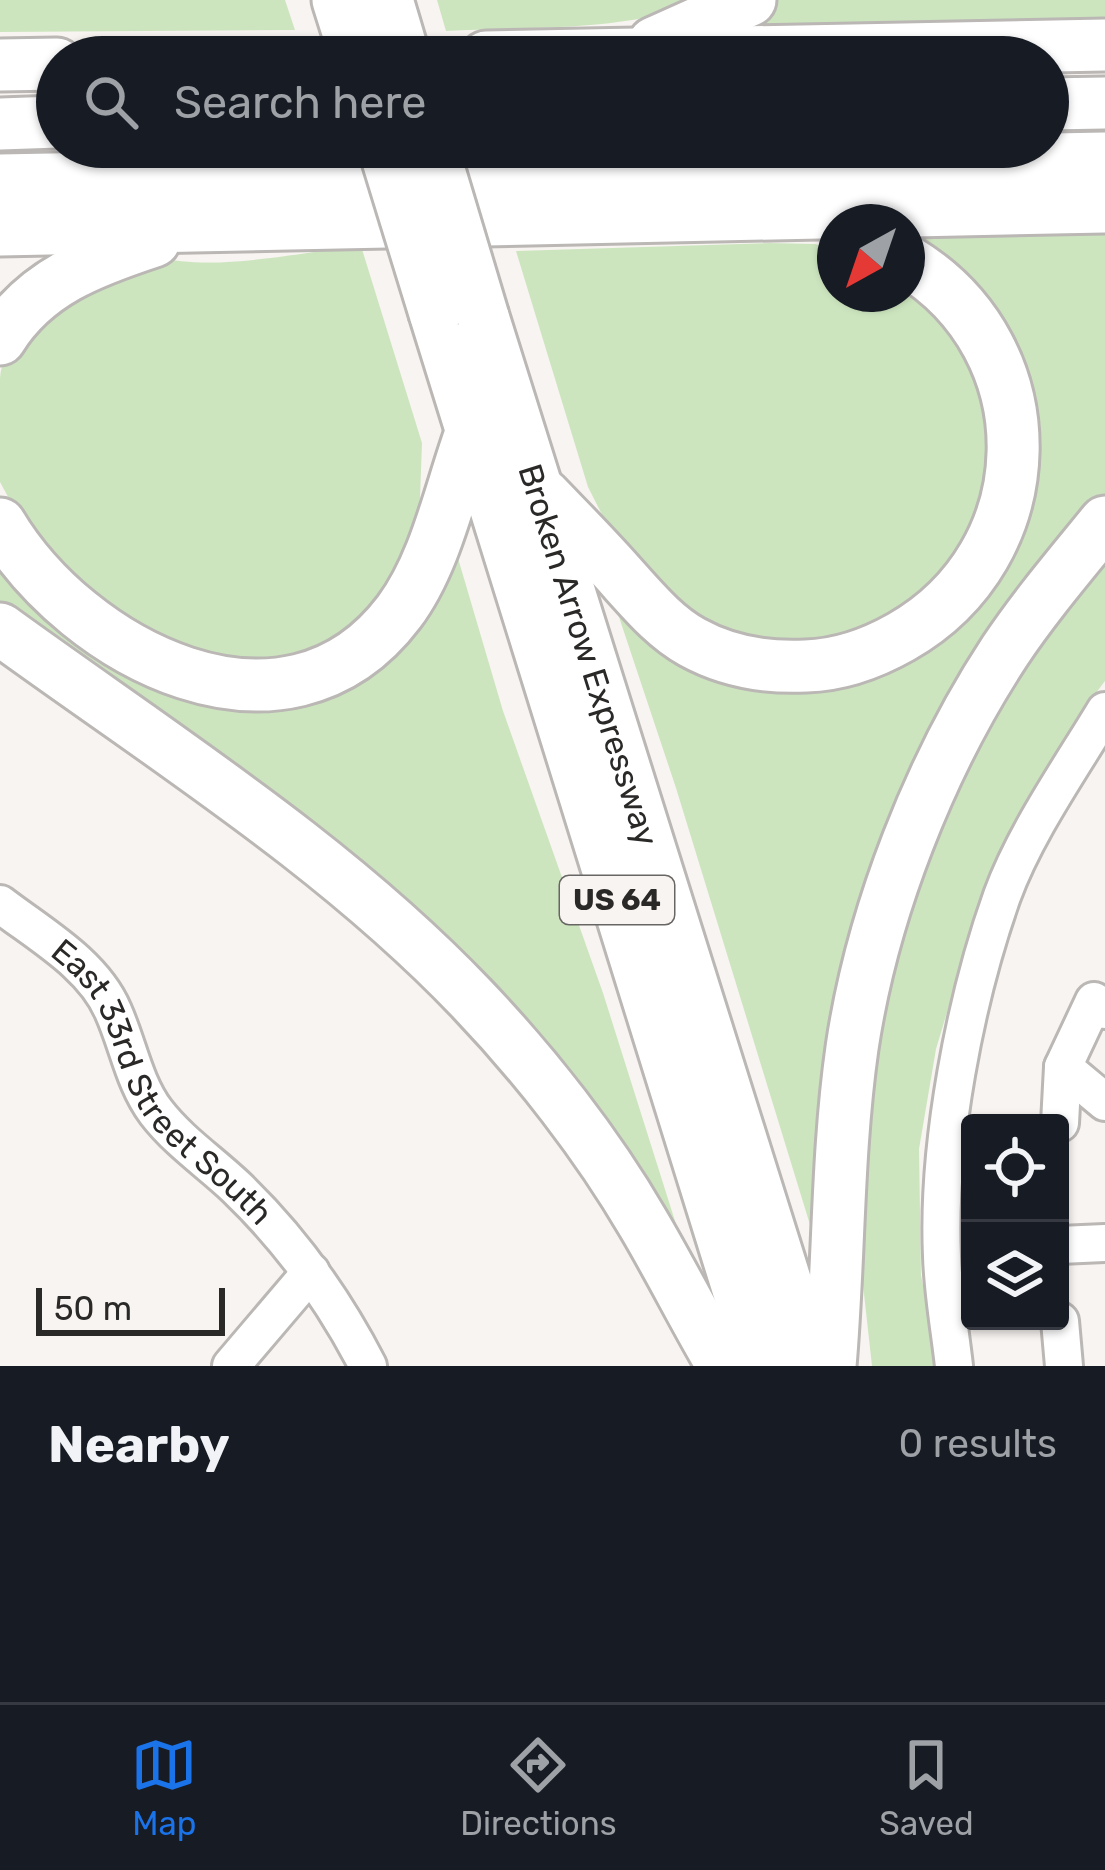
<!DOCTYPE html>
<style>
body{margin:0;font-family:Rubik,sans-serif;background:#242831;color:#f1f3f6}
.controls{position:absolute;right:36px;bottom:36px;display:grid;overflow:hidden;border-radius:12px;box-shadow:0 3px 9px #0004}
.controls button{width:108px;height:108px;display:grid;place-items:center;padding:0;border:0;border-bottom:3px solid #363941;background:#171b24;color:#f1f3f6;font:60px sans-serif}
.compass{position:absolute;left:817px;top:204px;width:108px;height:108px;border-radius:50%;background:#171b24;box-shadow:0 3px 9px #0004;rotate:220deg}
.scale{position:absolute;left:36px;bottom:30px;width:189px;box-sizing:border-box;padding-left:12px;border:6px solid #2a2928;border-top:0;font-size:33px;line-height:42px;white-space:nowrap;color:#2a2928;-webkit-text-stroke:9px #f8f4f1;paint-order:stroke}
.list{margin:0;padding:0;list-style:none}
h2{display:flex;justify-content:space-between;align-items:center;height:156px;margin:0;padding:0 48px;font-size:51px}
h2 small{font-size:39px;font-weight:400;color:#9ea1a6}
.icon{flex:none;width:66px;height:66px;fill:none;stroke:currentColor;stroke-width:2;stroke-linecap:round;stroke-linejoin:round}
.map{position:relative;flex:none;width:1105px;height:1366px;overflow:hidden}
.search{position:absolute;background:#171b24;box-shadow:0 3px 9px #0004;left:36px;right:36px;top:36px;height:132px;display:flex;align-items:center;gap:30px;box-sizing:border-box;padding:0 42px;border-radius:66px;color:#9ea1a6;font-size:45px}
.sheet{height:336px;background:#171b24}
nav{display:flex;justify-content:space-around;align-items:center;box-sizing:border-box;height:168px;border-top:3px solid #363941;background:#171b24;font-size:33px;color:#9ea1a6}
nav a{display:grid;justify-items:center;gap:6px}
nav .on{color:#1a73e8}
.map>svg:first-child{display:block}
</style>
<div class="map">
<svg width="1105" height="1366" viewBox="0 0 1105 1366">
<rect width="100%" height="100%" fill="#f8f4f1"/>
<!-- green -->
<g fill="#cde5bf">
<path d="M0,0H285L295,30L0,32Z"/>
<path d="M437,0H705C626,33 530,26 446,31Z"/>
<path d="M770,0H1105V25L730,33Z"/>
<path d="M1105,223V495L1059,547L941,728L819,1254L676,788L610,590L659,632L882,663L1030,447L907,239L933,228Z"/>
<path d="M769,243L815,244L835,250V294H907V282L979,361L996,439L972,542L898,619L820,648L694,629L617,544L588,487L516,251Z"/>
<path d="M361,246L422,443L420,498L414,537L379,607L309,661L255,668L157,642L103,606L26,530L0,482C0,448 0,412 0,378C7,311 106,282 158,257C215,272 301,252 361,246Z"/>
<path d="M0,545L9,558L279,697L455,548L503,711L603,993L693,1278L574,1097L0,615Z"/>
<path d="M1105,550V681L1077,718L1042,776L985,886L936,1049L919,1149L921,1275L939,1366H872L863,1285L860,1164L893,940L972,735Z"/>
</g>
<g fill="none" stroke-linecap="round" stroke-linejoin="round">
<defs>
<g id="minor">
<path id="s1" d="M0,904C39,934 93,964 113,1011C128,1044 134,1083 156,1112C179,1142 211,1163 237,1188C291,1240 334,1300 368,1366"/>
<path d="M1063,1067L1105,1102"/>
<path d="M1060,1123L1063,1067L1094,1001L1105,1010"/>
<path d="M1060,1245L1105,1243"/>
<path d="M1060,1321L1064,1366"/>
<path d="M231,1366L311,1272"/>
<path d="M954,1366C950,1330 943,1293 942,1256C937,1145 965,1000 1002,896C1025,833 1070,769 1105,711"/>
</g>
<g id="highway">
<path d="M338,0L356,57"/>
<path d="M387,0L404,57"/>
<path d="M654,43L750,0"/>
<path d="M486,57L1105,45"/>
<path d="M0,65L57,64"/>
<path d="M1048,104L1105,103"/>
<path d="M0,124L57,122"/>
<path d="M0,180L1105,158"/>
<path d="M0,230L1105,207"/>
<path d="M435,313L762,1366"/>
<path id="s2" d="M483,317L812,1366"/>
<path d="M0,339C35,282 93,261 154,241"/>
<path d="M544,495C571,523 599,551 625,581C645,603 665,627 692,642C728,662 766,668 806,666C841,665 871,654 901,637C1047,554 1052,349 907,261"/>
<path d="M0,524C77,653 285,763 399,612C436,563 450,491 471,433"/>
<path d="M0,629C161,746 334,854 472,999C535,1065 597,1144 643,1223C671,1270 695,1319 723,1366"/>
<path d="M830,1366C839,1261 837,1153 852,1048C872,913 930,765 1005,651C1035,606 1071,564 1105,522"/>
</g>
</defs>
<!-- minor casing -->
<use href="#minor" stroke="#bab7b5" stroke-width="42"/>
<!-- highway casing -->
<use href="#highway" stroke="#bab7b5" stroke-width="57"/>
<!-- minor -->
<use href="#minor" stroke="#fff" stroke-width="36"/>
<!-- highway -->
<use href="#highway" stroke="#fff" stroke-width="51"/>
<defs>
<g id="highway-bridge">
<path d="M384,147L435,313"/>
<path d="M432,147L483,317"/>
</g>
</defs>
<!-- highway-bridge casing -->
<use href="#highway-bridge" stroke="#bab7b5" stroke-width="57" stroke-linecap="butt"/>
<!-- highway-bridge -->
<use href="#highway-bridge" stroke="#fff" stroke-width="51"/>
</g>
<g text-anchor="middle" stroke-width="9" stroke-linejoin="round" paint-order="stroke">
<!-- shield labels -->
<rect fill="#f8f4f1" stroke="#686664" stroke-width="3" x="560" y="876" width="114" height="48" rx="9"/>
<g font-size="30" font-weight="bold" fill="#2a2928">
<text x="617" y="910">US 64</text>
</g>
<!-- street labels -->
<g font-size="33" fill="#2a2928" stroke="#f8f4f1">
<text dy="12" stroke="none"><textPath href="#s2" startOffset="354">Broken Arrow Expressway</textPath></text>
<text dy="12" stroke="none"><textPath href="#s1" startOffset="246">East 33rd Street South</textPath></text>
</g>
</g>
</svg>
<div class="controls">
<button><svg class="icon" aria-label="locate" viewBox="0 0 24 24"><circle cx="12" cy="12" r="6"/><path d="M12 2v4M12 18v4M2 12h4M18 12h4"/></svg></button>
<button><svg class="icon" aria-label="layers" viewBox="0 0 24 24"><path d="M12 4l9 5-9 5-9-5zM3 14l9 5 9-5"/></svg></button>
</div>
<svg class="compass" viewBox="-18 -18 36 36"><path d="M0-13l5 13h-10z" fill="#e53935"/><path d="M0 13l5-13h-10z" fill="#9ea1a6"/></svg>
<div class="scale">50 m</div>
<div class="search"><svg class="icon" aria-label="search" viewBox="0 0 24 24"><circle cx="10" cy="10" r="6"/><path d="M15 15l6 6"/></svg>Search here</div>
</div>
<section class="sheet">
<h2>Nearby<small>0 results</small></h2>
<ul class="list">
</ul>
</section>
<nav>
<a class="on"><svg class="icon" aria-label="map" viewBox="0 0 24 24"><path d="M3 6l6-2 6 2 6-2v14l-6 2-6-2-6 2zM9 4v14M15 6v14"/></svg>Map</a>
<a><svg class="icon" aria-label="directions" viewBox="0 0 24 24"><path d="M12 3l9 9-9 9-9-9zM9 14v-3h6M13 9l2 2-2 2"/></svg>Directions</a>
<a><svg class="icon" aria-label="saved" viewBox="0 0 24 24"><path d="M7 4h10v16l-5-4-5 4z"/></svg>Saved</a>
</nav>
